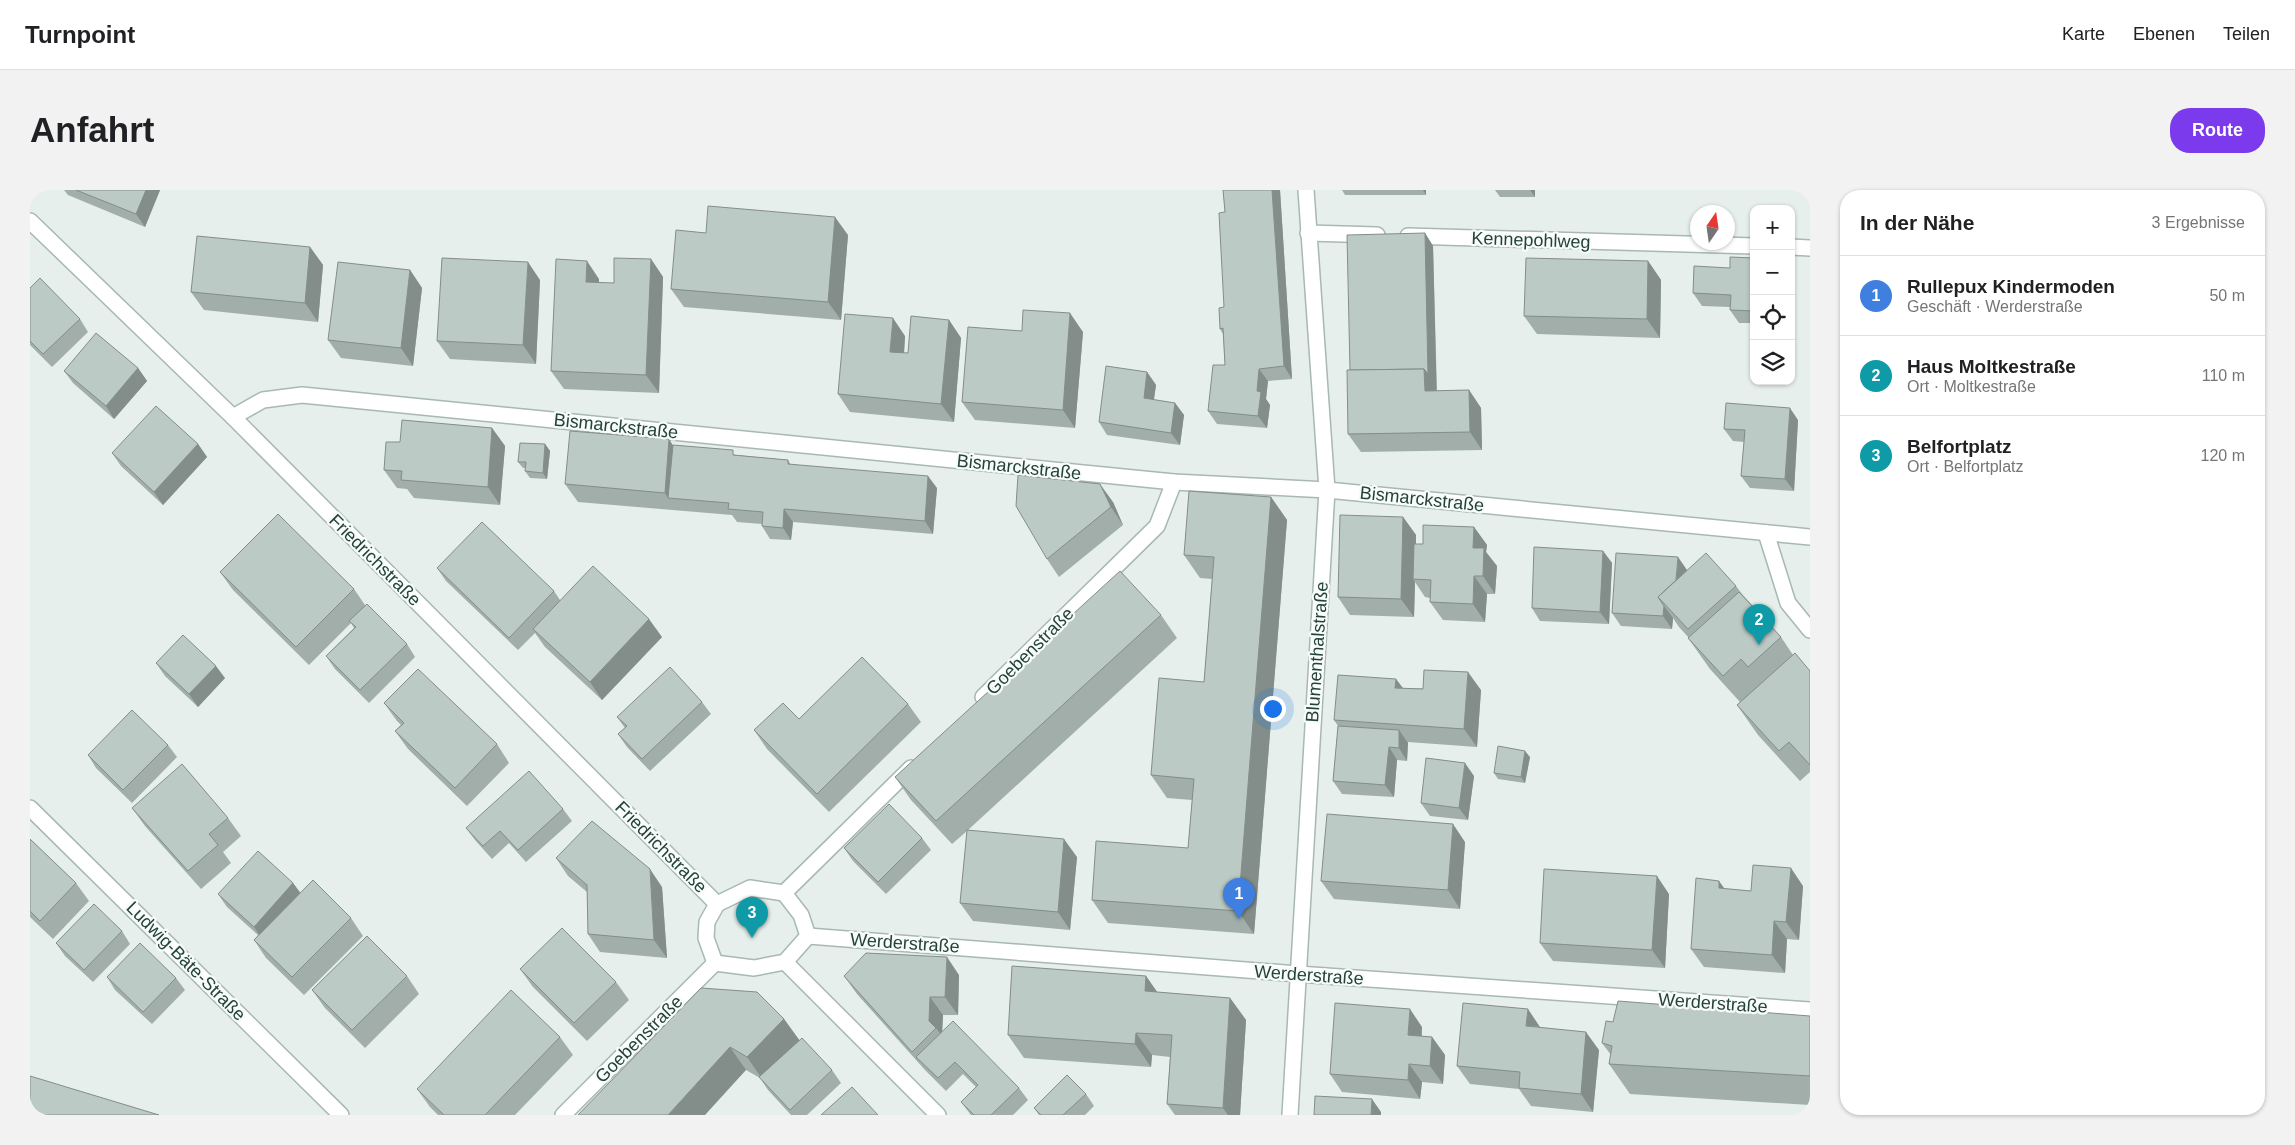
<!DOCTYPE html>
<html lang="de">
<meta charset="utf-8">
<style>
body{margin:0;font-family:Arial,sans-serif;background:#f2f2f2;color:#202124}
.controls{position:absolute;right:15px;top:15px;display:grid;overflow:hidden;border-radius:10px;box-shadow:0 1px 4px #0004}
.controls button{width:45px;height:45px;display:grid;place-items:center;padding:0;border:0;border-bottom:1px solid #e0e0e0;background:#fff;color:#202124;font:25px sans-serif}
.compass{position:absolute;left:1660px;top:15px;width:45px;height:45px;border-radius:50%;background:#fff;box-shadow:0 1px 4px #0004;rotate:13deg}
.you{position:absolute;left:1242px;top:518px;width:18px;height:18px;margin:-12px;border:4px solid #fff;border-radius:50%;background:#1a73e8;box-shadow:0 0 0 8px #1a73e833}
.badge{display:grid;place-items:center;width:32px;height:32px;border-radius:50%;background:#7c3aed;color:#fff;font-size:16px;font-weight:700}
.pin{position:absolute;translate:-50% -41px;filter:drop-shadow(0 1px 2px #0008)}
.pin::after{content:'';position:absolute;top:26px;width:18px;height:15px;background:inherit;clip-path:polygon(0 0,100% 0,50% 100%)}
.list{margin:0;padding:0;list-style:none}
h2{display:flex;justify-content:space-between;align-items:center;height:65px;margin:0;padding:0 20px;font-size:21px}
h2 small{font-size:16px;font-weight:400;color:#757577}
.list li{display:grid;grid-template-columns:32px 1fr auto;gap:15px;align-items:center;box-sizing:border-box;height:80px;padding:0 20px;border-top:1px solid #e0e0e0}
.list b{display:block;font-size:19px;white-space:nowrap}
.list p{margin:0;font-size:16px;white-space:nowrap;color:#757577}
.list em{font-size:16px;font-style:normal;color:#757577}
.icon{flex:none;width:28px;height:28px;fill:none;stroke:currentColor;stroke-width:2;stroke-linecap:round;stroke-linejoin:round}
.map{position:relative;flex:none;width:1780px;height:925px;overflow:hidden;border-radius:20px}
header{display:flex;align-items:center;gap:30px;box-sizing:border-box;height:70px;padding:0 25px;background:#fff;border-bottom:1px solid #e0e0e0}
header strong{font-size:24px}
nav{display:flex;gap:28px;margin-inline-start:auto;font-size:18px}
.intro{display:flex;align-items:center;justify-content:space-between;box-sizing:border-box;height:120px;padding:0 30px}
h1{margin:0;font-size:35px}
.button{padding:12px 22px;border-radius:20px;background:#7c3aed;color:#fff;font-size:18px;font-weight:700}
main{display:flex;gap:30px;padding:0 30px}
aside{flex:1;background:#fff;border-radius:20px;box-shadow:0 1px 4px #0004}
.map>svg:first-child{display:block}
</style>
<header>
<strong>Turnpoint</strong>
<nav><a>Karte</a><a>Ebenen</a><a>Teilen</a></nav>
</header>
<div class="intro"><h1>Anfahrt</h1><a class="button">Route</a></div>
<main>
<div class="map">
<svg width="1780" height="925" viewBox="0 0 1780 925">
<rect width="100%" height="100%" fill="#e6efeb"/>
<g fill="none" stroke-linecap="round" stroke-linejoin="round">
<defs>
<g id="minor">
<path d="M0,31L203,227L687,714"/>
<path d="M1278,43L1347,45"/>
<path d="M1378,46L1724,56"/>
<path d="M1761,57L1780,58"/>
<path d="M203,227L233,210L272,205L1144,292L1297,300L1780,347"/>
<path d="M1736,343L1758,413L1780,440"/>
<path d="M953,507L1127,336L1144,292"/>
<path d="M0,618L311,925"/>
<path d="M720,698L754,703L771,725L778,746L755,772L724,778L685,773L676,748L677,732L687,714Z"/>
<path d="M754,703L881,578"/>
<path d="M778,746L1268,784L1780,820"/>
<path d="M755,772L908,925"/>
<path d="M533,925L685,773"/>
<path d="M1260,925L1297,300L1276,0"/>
</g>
</defs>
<!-- minor casing -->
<use href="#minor" stroke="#a8b8b2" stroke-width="18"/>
<!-- minor -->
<use href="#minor" stroke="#fff" stroke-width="15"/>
</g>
<!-- wall -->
<g fill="#a1aea9">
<path d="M34,0H130L115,37L38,5Z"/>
<path d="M1193,0H1250L1262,189L1238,191L1236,209L1240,215L1237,238L1187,234L1178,221L1195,175L1193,144L1190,139L1194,117L1195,22Z"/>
<path d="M1312,0H1396V5H1315Z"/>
<path d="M1465,0H1505V7H1470Z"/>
<path d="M676,43L818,45L811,130L654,117L641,99Z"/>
<path d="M1395,43L1403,56L1407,201L1439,200L1451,218L1452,260L1331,262L1318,244L1320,180Z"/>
<path d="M280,57L293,75L288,132L174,120L161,102Z"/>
<path d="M1724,68V133H1709L1700,120V117L1672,116L1663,103L1700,78Z"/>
<path d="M621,69L633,87L629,203L534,199L521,181L569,89V93H584Z"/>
<path d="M1618,71L1631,90L1630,148L1507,144L1494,126Z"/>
<path d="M380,80L392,98L383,176L311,168L298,150Z"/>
<path d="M510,90L506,174L420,169L407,151Z"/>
<path d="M0,98L50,129L58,142L22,177L0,155Z"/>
<path d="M919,130L931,148L924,232L820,222L808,204L875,146L874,163H878Z"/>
<path d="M992,141L1053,142L1045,238L945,230L932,212Z"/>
<path d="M108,178L117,191L84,229L43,193L34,181Z"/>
<path d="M1117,182L1126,195L1124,210L1145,213L1154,225L1150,255L1077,245L1069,232Z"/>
<path d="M1768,230L1764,301L1720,298L1711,286L1714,252L1703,251L1694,239Z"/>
<path d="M462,238L475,256L470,315L384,308L377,299L367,298L354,280L370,252Z"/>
<path d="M168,254L177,267L133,315L91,276L82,263Z"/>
<path d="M515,254L520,261L517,289L500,288L495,281L496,278H493L488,272Z"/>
<path d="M643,255L707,265L758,270L761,275L907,298L903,344L763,332L761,350L740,349L732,336V334L707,332L702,325L548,312L535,294Z"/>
<path d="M1241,307L1257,330L1224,744L1078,733L1062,710L1158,658L1162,610L1137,608L1121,585L1174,492L1182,389L1170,388L1154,365Z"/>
<path d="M1083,312L1093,335L1029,387L1017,369Z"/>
<path d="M1373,327L1386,345V354H1393L1444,337L1457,355L1456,362L1467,376L1465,404H1457L1455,432L1413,430L1400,412V408L1395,407L1385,392L1384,427L1320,425L1308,407Z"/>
<path d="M1573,361L1582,373L1579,434L1510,431L1502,418Z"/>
<path d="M407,378L524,401L530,410L632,447L572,510L515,457L505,443L488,460L416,391Z"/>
<path d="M1657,380L1706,396L1712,404L1751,447L1763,465L1780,481V582L1770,591L1728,545L1707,515L1710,512L1680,479L1658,448H1659L1649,437L1643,428L1642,439L1591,436L1582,423Z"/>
<path d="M190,382L324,399L335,415L377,454L385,467L339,513L305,479L296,466L324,438L321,433L279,475L203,400Z"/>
<path d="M1131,425L1147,448L938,640L1047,667L1040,740L943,731L930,713L937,641L922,654L881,610L865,587Z"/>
<path d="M126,473L195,488L168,517L135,486Z"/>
<path d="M1366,489L1373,498L1451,500L1447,557L1378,552L1377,571L1367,570L1364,607L1312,604L1303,591L1308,536L1304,530Z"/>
<path d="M672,512L681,524L620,581L597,557L588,544L595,538L587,527Z"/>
<path d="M354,513L467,554L479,573L437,616L378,559L365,541L371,535L367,531Z"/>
<path d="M878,514L891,532L799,622L737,559L724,540L769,529Z"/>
<path d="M138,555L147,567L102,613L66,578L58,565Z"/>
<path d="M1500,567L1495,593L1468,589L1464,583Z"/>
<path d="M1444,586L1438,630L1400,626L1391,613Z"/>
<path d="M102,618L198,628L211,646L193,662L201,673L171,699L115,636Z"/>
<path d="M533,619L542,631L496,672L479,653L462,669L445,650L436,638Z"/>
<path d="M892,648L901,660L856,704L823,671L814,658Z"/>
<path d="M0,649L46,693L59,711L23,749L0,727Z"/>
<path d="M1435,652L1430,719L1304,709L1291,691Z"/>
<path d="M526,668L632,697L637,768L570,762L558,744L557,702L538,686Z"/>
<path d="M263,693L270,703L321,728L333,746L274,805L236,768L224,750L228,745L197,717L188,704Z"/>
<path d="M1773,696L1769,750L1757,749L1755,783L1674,777L1661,759L1695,699L1721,701Z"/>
<path d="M1639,704L1635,778L1523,771L1510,753Z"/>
<path d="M92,741L100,754L63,792L35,766L26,753Z"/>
<path d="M490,779L586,792L599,810L557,851L503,797Z"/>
<path d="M929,785L928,825H913L912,841L989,898L998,910L983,925H941L931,912L946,897L933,884L916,901L895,880L827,804L814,786Z"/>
<path d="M377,786L389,804L335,858L295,818L282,800Z"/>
<path d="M1116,786L1127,802L1200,808L1216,830L1210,925H1145L1137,914L1140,867L1122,865L1121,877L994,868L978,845Z"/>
<path d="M77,787L146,788L155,800L122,834L85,800Z"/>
<path d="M1780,826V915L1600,904L1579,874L1581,865L1572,853L1583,832Z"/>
<path d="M754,829L769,850L802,880L811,893L777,925H761L738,900L730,888L716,880L548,925Z"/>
<path d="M1392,837V846L1402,847L1415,865L1413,894L1392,892L1390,909L1312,902L1300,884Z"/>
<path d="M1510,838L1569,860L1563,922L1501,916L1489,899L1440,894L1427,876Z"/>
<path d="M530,847L543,865L485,925H408L400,917L387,899Z"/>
<path d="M1056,904L1064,916L1055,925H1009L1004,918Z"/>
</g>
<!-- shaded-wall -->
<g fill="#838d89">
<path d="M116,0H130L115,37L106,24Z"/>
<path d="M1242,0H1250L1262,189L1254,176Z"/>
<path d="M1393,0H1396V5Z"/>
<path d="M1500,0H1505V7Z"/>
<path d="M805,27L818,45L811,130L798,112Z"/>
<path d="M1395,43L1403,56L1407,219L1395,201L1394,179Z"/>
<path d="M280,57L293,75L288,132L275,113Z"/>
<path d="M621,69L633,87L629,203L616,185Z"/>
<path d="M557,71L569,89V110L556,92Z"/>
<path d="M1618,71L1631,90L1630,148L1617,129Z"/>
<path d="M498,72L510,90L506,174L493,155Z"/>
<path d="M380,80L392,98L383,176L371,158Z"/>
<path d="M1761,80L1763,82L1761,123Z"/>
<path d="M1040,123L1053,142L1045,238L1033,220Z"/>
<path d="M863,128L875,146L873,180L860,162Z"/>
<path d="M919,130L931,148L924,232L911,214Z"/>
<path d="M108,178L117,191L84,229L76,216Z"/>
<path d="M1229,179L1238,191L1236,209L1240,215L1237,238L1228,226L1227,201Z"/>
<path d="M1117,182L1126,195L1122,221L1114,208Z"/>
<path d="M1439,200L1451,218L1452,260L1440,242Z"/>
<path d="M1145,213L1154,225L1150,255L1141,243Z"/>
<path d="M1760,218L1768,230L1764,301L1755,289Z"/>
<path d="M462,238L475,256L470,315L458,297Z"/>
<path d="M639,249L651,268L638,308L635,303Z"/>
<path d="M168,254L177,267L133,315L124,302Z"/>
<path d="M515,254L520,261L517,289L513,283Z"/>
<path d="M898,286L907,298L903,344L895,331Z"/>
<path d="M1070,294L1083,312L1093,335L1081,317Z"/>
<path d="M1241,307L1257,330L1224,744L1208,721Z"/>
<path d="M754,319L763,332L761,350L753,338Z"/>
<path d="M1373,327L1386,345L1385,389H1383L1385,392L1384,427L1371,409Z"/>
<path d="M1444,337L1457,355L1456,362L1467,376L1465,404L1453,386L1443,358Z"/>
<path d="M1573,361L1582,373L1579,434L1570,422Z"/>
<path d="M1648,367L1657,380L1654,421L1645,409Z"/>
<path d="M1444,386L1457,404L1455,432L1443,414Z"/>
<path d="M1634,416L1643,428L1642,439L1633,426Z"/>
<path d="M619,429L632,447L572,510L560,492Z"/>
<path d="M186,476L195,488L168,517L159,504Z"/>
<path d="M1438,482L1451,500L1447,557L1434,539Z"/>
<path d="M1366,489L1379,507L1365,498Z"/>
<path d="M1369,540L1378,553L1377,571L1369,558Z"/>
<path d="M1359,557L1367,570L1364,607L1355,595Z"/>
<path d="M1495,561L1500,567L1495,593L1491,587Z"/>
<path d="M1435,573L1444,586L1438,630L1429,618Z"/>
<path d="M1423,634L1435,652L1430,719L1418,700Z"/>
<path d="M1034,649L1047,667L1040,740L1028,722Z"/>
<path d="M1761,678L1773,696L1769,750L1756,732Z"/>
<path d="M620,679L632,697L637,768L624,750Z"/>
<path d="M1627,686L1639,704L1635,778L1622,760Z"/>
<path d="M1689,691L1702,709L1689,698Z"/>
<path d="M263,693L272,705L232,749L224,737Z"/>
<path d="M1744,731L1757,749L1755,783L1742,765Z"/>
<path d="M917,767L929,785L928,825L915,807Z"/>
<path d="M1116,786L1132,809L1115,801Z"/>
<path d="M900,807L913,825L912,846L906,838L899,831Z"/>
<path d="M1200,808L1216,830L1210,925H1198L1193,918Z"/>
<path d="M1380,819L1392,837L1390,863L1378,845Z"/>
<path d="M1498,819L1510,837L1496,836Z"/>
<path d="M754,829L770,851L733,890L717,867Z"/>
<path d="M1556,842L1569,860L1563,922L1551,904Z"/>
<path d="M1106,843L1122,865L1121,877L1105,854Z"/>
<path d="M1402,847L1415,865L1413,894L1400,876Z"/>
<path d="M700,857L716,880L675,925H638Z"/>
<path d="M1379,874L1392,892L1390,909L1378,890Z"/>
<path d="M1342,909L1351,922V925H1341Z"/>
</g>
<!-- building -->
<g fill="#bbcac4" stroke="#838d89">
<path d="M46,0H116L106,24Z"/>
<path d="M1193,0H1242L1254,176L1229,179L1227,201L1231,202L1228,226L1178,221L1183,175H1195L1193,138L1190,139L1189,118L1194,117L1189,23L1195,22Z"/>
<path d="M678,16L805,27L798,112L641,99L646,40L676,43Z"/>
<path d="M1395,43L1398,184L1394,179L1320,180L1317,45Z"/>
<path d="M167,46L280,57L275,113L161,102Z"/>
<path d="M1700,67L1724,68V121L1700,120L1701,105L1663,103L1664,76L1700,78Z"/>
<path d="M412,68L498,72L493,155L407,151Z"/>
<path d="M584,68L621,69L616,185L521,181L526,69L557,71L556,92L584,93Z"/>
<path d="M1496,68L1618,71L1617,129L1494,126Z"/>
<path d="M308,72L380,80L371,158L298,150Z"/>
<path d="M10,88L50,129L13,164L0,151V98Z"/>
<path d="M993,120L1040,123L1033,220L932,212L938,137L992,141Z"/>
<path d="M815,124L863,128L860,162L878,163L881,126L919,130L911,214L808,204Z"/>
<path d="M66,143L108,178L76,216L34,181Z"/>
<path d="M1076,176L1117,182L1114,208L1145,213L1141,243L1069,232Z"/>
<path d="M1394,179L1395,201L1439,200L1440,242L1318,244L1317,180Z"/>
<path d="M1696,213L1760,218L1755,289L1711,286L1715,240L1694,239Z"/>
<path d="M126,216L168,254L124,302L82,263Z"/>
<path d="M372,230L462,238L458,297L371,290L372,281L354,280L356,252H370Z"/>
<path d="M540,241L639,249L635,303L535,294Z"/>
<path d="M490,253L515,254L513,283L495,281L496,272H488Z"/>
<path d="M643,255L703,260V265L758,270V274L898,286L895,331L754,319L753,338L732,336L733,322L698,319L699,313L638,308Z"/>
<path d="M988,285L1070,294L1081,317L1017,369L986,316Z"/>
<path d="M1159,301L1241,307L1208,721L1062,710L1066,651L1158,658L1164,589L1121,585L1129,488L1174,492L1184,367L1154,365Z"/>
<path d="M248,324L324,399L266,457L190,382Z"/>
<path d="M1310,325L1373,327L1371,409L1308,407Z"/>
<path d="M452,332L524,401L479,448L407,378Z"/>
<path d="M1393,335L1444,337L1443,358H1454L1453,386H1444L1443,414L1400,412L1401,390L1383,389L1384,354H1393Z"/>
<path d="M1504,357L1573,361L1570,422L1502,418Z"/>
<path d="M1586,363L1648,367L1646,390L1628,407L1634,416L1633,426L1582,423Z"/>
<path d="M1676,363L1706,396L1658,439L1628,407Z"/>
<path d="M563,376L619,429L560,492L503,439Z"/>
<path d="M1090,381L1131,425L906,631L865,587Z"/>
<path d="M1709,402L1751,447L1718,477L1711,469L1693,486L1658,448Z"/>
<path d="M337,414L377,454L330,500L296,466L326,437L319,431Z"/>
<path d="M153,445L186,476L159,504L126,473Z"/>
<path d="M1765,463L1780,481V575L1759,552L1749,561L1707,515Z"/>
<path d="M832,467L878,514L787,604L724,540L753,513L769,529Z"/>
<path d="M640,477L672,512L612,569L588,544L597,536L587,527Z"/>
<path d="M388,479L467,554L425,598L365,541L374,533L354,513Z"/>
<path d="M1394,480L1438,482L1434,539L1304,530L1308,485L1366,489L1365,498L1393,499Z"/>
<path d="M102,520L138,555L93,600L58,565Z"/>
<path d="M1308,536L1369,540V558L1359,557L1355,595L1303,591Z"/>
<path d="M1468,556L1495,561L1491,587L1464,583Z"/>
<path d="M1396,568L1435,573L1429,618L1391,613Z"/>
<path d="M152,574L198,628L179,644L188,655L158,681L102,618Z"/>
<path d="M499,581L533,619L488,660L470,641L453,656L436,638Z"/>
<path d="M859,614L892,648L848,692L814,658Z"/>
<path d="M1297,624L1423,634L1418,700L1291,691Z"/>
<path d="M562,631L620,679L624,750L558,744L557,695L526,668Z"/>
<path d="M937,640L1034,649L1028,722L930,713Z"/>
<path d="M0,649L46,693L10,731L0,721Z"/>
<path d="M228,661L263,693L224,737L188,704Z"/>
<path d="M1723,675L1761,678L1756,732L1744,731L1742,765L1661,759L1666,688L1689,691V698L1721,701Z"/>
<path d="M1514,679L1627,686L1622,760L1510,753Z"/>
<path d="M283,690L321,728L262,787L224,750Z"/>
<path d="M64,714L92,741L54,780L26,753Z"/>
<path d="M532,738L586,792L544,833L490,779Z"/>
<path d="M337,746L377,786L322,840L282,800Z"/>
<path d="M110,753L146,788L113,822L77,787Z"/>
<path d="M836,763L917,767L915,807H900L899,831L906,838L882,862L814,786Z"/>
<path d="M982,776L1116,786L1115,801L1200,808L1193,918L1137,914L1142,845L1106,843L1105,854L978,845Z"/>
<path d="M671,798L727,802L754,829L717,867L700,857L638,925H548Z"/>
<path d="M481,800L530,847L455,925H414L387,899Z"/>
<path d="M1588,811L1780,826V886L1579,874L1582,856L1572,853L1576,831L1583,832Z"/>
<path d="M1305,813L1380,819L1378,845L1402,847L1400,876L1379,874L1378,890L1300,884Z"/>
<path d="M1433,813L1498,819L1496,836L1556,842L1551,904L1489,898L1490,882L1427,876Z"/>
<path d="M923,831L989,898L961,925H944L931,912L948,895L925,872L908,888L886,867Z"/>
<path d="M772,848L802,880L760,920L729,887Z"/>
<path d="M1037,885L1056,904L1033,925H1011L1004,918Z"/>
<path d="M0,886L129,925H0Z"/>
<path d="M822,897L848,925H791Z"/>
<path d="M1285,906L1342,909L1341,925H1284Z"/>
</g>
<g text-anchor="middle" stroke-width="4.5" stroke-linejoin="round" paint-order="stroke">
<!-- street labels -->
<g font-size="18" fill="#24423a" stroke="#f7fbf9">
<text transform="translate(1501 50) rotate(2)" y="6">Kennepohlweg</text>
<text transform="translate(586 236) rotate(6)" y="6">Bismarckstraße</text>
<text transform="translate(989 277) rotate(6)" y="6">Bismarckstraße</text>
<text transform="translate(1392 309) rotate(6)" y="6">Bismarckstraße</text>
<text transform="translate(345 370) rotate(45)" y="6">Friedrichstraße</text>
<text transform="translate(1000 461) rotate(-45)" y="6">Goebenstraße</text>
<text transform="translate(1287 462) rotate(-86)" y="6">Blumenthalstraße</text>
<text transform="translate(631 657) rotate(45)" y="6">Friedrichstraße</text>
<text transform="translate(875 753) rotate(4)" y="6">Werderstraße</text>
<text transform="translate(156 771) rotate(45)" y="6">Ludwig-Bäte-Straße</text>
<text transform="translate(1279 785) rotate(4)" y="6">Werderstraße</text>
<text transform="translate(1683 813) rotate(4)" y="6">Werderstraße</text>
<text transform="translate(609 849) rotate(-45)" y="6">Goebenstraße</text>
</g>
</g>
</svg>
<div class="controls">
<button>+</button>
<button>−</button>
<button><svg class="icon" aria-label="locate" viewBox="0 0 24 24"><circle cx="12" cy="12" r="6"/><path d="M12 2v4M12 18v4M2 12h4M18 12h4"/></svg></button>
<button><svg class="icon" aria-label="layers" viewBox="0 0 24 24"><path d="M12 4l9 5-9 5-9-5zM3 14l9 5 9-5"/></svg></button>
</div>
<svg class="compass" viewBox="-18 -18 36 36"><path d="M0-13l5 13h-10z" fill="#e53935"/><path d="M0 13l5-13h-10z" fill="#757577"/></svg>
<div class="you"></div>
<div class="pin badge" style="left:1209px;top:729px;background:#3f7fe0">1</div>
<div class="pin badge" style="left:1729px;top:455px;background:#0f9aa8">2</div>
<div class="pin badge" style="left:722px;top:748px;background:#0f9aa8">3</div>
</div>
<aside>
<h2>In der Nähe<small>3 Ergebnisse</small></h2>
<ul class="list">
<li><span class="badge" style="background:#3f7fe0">1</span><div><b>Rullepux Kindermoden</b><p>Geschäft · Werderstraße</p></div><em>50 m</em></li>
<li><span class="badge" style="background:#0f9aa8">2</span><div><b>Haus Moltkestraße</b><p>Ort · Moltkestraße</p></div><em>110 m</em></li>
<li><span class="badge" style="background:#0f9aa8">3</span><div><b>Belfortplatz</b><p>Ort · Belfortplatz</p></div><em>120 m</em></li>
</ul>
</aside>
</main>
